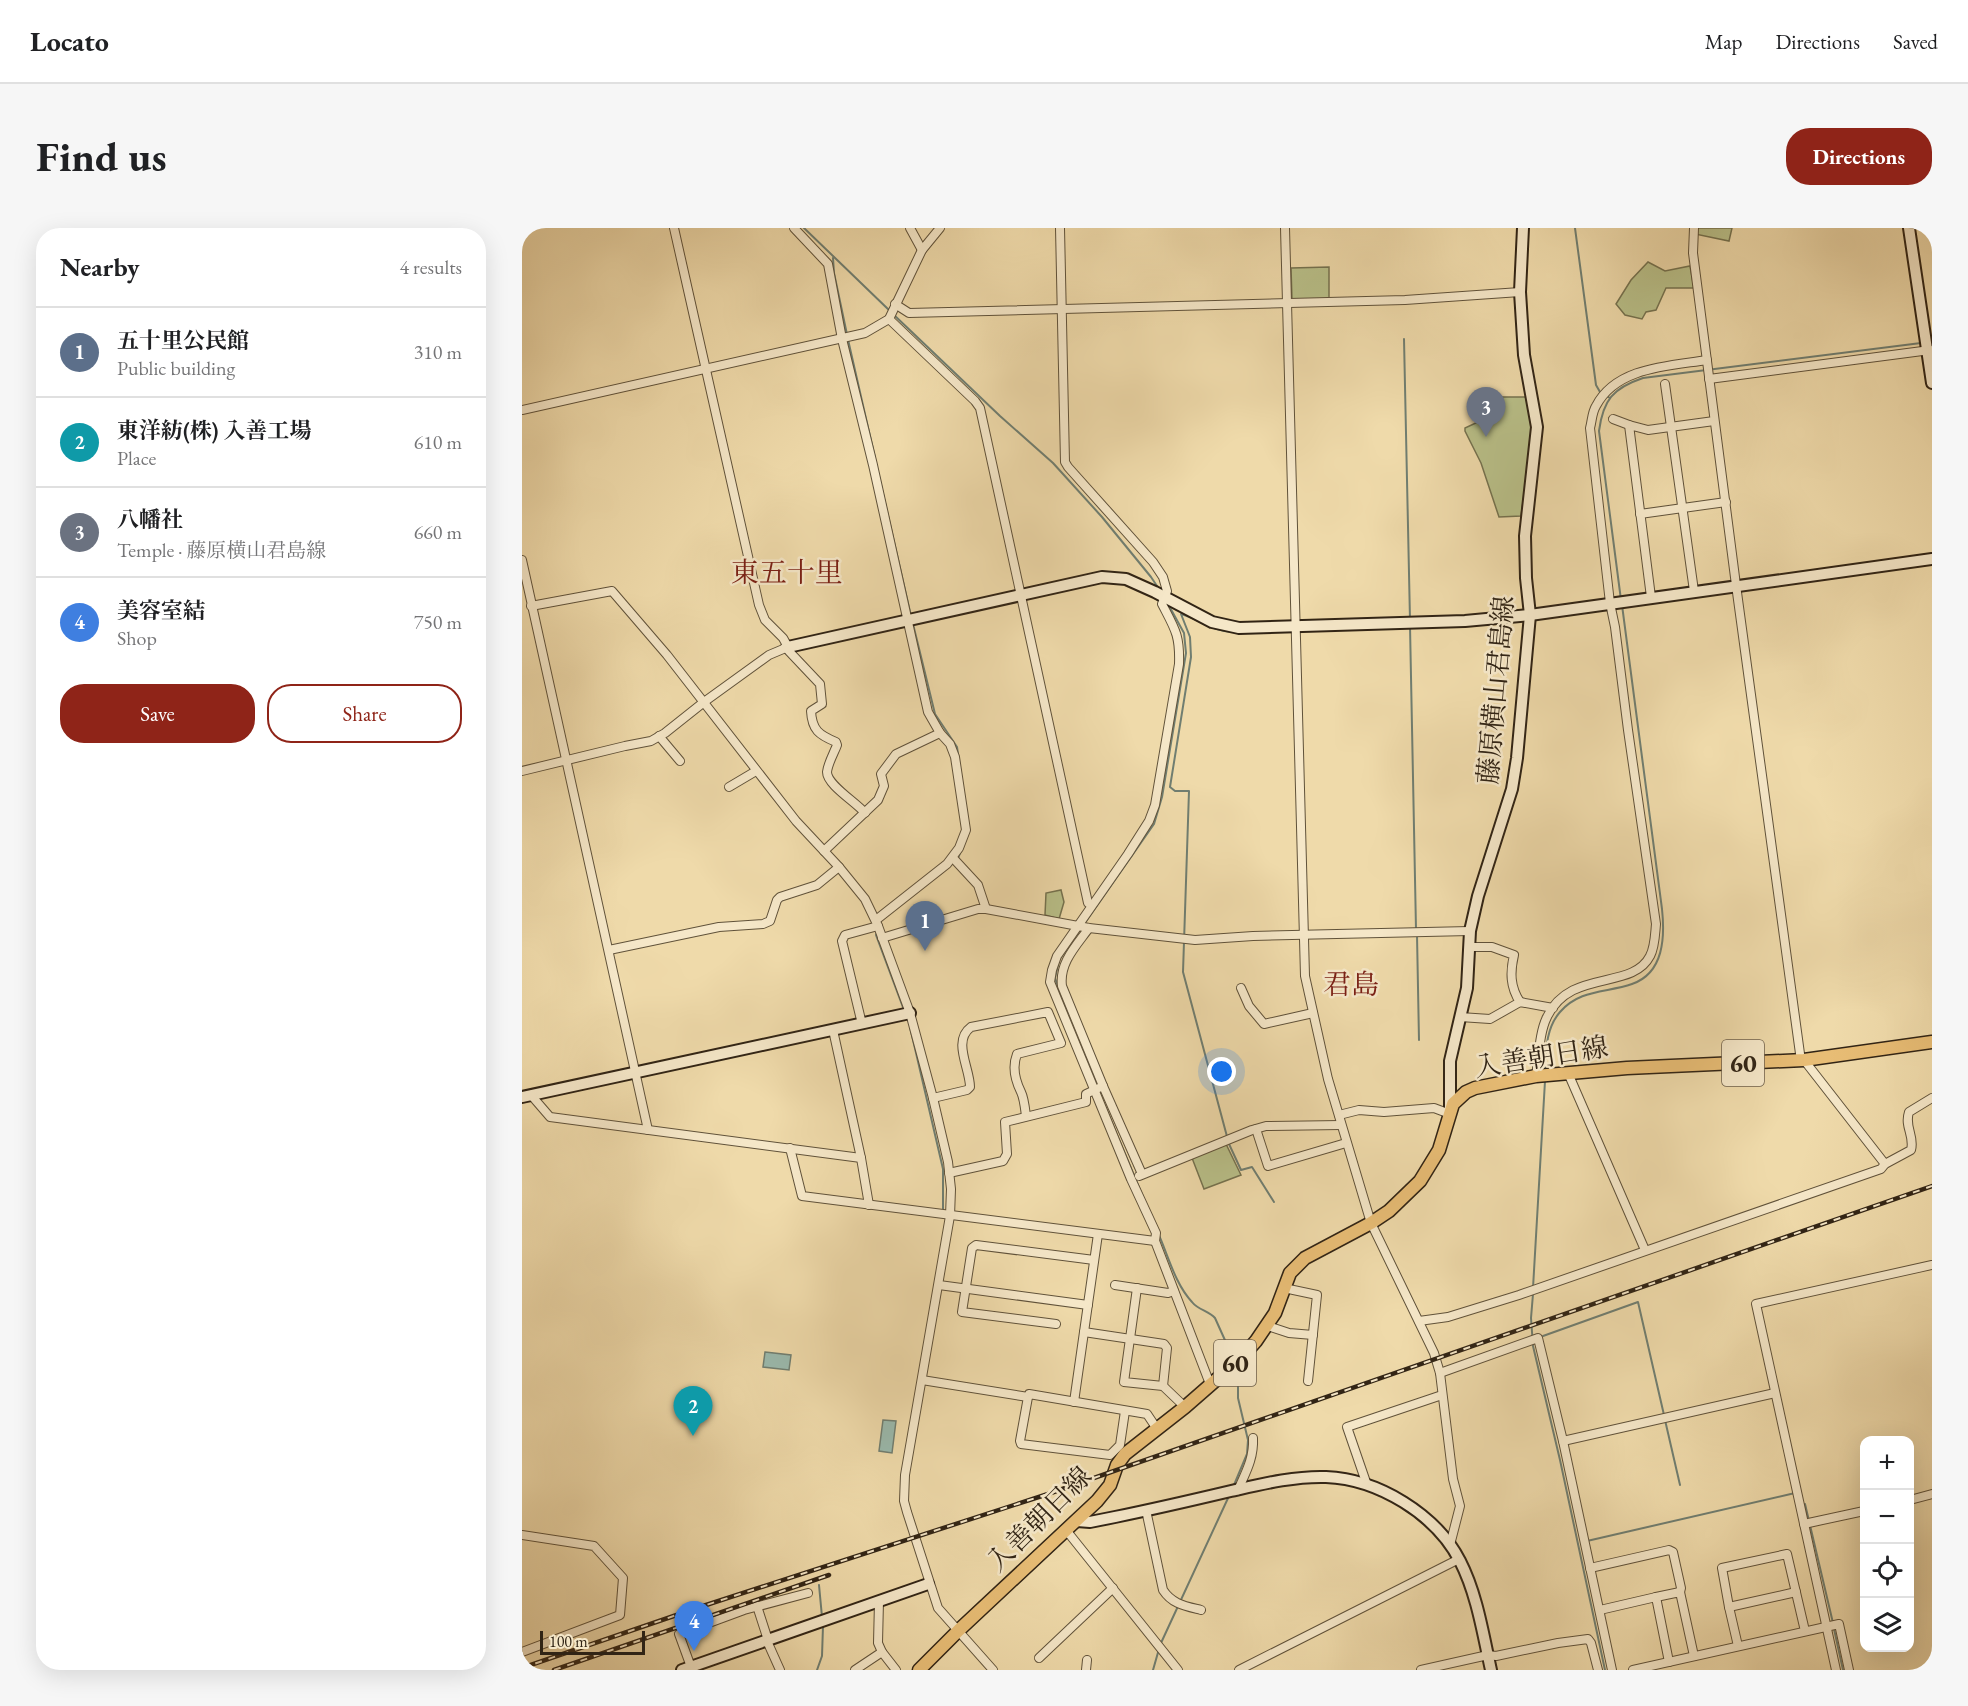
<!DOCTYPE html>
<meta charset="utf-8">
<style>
body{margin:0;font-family:"EB Garamond","Noto Serif JP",serif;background:#f6f6f6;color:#202124}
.controls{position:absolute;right:18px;bottom:18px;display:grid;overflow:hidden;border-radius:12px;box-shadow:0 6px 24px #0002}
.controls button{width:54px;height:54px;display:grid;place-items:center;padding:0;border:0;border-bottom:2px solid #e0e0e0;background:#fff;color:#202124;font:30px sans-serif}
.scale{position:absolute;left:18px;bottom:15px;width:105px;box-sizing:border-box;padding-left:6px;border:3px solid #312415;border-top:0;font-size:16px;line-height:21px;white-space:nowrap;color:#312415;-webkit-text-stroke:4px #f5e7c8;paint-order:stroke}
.you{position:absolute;left:700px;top:844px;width:21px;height:21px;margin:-15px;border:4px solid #fff;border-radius:50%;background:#1a73e8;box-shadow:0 0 0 9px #1a73e833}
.badge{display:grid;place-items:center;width:39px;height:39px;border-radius:50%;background:#8f2418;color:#fff;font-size:20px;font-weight:700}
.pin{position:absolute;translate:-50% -50px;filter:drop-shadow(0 2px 3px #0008)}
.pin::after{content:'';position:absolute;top:32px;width:21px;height:18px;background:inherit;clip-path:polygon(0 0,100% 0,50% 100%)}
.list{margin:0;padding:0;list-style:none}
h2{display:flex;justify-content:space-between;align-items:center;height:78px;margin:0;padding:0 24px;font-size:26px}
h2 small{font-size:20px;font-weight:400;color:#757577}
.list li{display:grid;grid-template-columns:39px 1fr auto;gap:18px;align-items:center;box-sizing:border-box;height:90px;padding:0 24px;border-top:2px solid #e0e0e0}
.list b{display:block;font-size:22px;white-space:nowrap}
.list p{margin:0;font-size:20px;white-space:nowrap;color:#757577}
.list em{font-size:20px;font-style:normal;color:#757577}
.actions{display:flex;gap:12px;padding:18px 24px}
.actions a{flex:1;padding:14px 0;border:2px solid #8f2418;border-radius:24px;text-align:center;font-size:21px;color:#8f2418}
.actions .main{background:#8f2418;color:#fff}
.icon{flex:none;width:33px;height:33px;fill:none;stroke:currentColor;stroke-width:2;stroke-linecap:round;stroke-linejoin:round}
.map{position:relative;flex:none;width:1410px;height:1442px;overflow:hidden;border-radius:24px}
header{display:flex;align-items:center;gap:36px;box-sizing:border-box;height:84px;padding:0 30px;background:#fff;border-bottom:2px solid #e0e0e0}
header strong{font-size:28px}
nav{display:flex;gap:33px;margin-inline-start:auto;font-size:21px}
.intro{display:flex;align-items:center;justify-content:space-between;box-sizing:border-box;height:144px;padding:0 36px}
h1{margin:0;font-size:42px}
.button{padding:15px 27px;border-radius:24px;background:#8f2418;color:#fff;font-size:21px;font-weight:700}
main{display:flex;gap:36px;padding:0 36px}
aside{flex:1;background:#fff;border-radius:24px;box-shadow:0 6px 24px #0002}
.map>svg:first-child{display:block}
</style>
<header>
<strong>Locato</strong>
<nav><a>Map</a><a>Directions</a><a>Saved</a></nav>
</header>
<div class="intro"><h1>Find us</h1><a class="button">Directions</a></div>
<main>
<aside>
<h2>Nearby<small>4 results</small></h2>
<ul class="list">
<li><span class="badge" style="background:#5c6f8a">1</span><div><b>五十里公民館</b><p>Public building</p></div><em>310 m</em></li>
<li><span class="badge" style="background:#0f9aa8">2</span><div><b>東洋紡(株) 入善工場</b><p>Place</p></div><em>610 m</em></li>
<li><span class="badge" style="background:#6b7280">3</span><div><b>八幡社</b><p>Temple · 藤原横山君島線</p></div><em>660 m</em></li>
<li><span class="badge" style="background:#3f7fe0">4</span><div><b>美容室結</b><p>Shop</p></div><em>750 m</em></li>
</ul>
<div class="actions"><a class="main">Save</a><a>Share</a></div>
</aside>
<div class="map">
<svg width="1410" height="1442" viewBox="0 0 1410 1442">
<rect width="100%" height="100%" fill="#efdaaa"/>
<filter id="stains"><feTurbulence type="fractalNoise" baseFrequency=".00333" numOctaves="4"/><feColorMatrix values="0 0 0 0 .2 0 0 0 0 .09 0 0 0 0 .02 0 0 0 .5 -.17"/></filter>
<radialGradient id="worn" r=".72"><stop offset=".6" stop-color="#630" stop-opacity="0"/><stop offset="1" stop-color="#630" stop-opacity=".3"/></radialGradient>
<!-- green -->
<g fill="#b9c089" stroke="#75724f" stroke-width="1.5">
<path d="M1174,0H1210L1207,13L1173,6Z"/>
<path d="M1126,34L1143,43L1168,38L1172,60H1144L1134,82L1124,84L1120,91L1103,87L1094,76L1109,52Z"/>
<path d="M807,39V71L770,72L769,40Z"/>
<path d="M977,169H1004L1010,198L1009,218L999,288L977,289L959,235L943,203V200L969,188L979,175Z"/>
<path d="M539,662L542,674L537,691L523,687L524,665Z"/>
<path d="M704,916L719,947L682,961L670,930Z"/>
</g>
<!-- water -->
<g fill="#9abaae" stroke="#707e71" stroke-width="1.5">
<path d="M243,1124L269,1127L267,1142L241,1139Z"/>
<path d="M361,1192L374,1193L370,1225L357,1223Z"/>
</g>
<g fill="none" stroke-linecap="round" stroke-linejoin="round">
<!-- stream -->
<g stroke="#707e71" stroke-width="2">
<path d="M282,0L368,83"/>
<path d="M1053,0L1074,157L1078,164L1088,170"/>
<path d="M311,30L312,45L327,116L353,230"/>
<path d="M372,87L478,188L531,235L580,289L629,349L637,361"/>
<path d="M882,111L888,392"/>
<path d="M356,244L389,388"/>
<path d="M1099,372L1077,203C1081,172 1091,160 1121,150L1399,115"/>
<path d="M391,396L413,486L435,519L446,596"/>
<path d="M888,398L894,701"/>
<path d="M711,404C691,404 677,391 659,386L668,409L669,429L648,559L653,563H667L661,744L707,916L719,942L730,939L752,974"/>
<path d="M428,638L436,630L445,608"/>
<path d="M409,653L421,644"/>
<path d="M355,703L354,707L382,782"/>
<path d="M895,707L897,812"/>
<path d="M546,789L533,750L537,732L632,596L640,569L664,425L662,405L646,376"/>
<path d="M388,799L421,941V984"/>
<path d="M1023,841C1024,822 1024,800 1038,784C1058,761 1084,765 1110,756C1142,745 1143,709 1140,681L1100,377"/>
<path d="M568,842L575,858"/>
<path d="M577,864L621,969"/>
<path d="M636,1005C646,1027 653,1056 670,1074C676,1082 687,1083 693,1090L711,1130"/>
<path d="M1011,1060L1023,853"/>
<path d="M1011,1066L1009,1090L1011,1118L1038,1232L1083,1442"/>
<path d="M1021,1108L1116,1074L1142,1187"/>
<path d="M1143,1192L1158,1257"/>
<path d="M712,1257L725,1226L726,1212L716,1170V1149L714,1141"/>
<path d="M1283,1276L1311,1395"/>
<path d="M1065,1313L1273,1265"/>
<path d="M297,1357L300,1389"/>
<path d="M1312,1401L1321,1442"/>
<path d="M639,1415L707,1268"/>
<path d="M295,1442L300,1428L301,1398"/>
<path d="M631,1442L637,1421"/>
</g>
<defs>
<g id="street">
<path d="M272,0L306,36L320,111L351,237L406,484L418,505L428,516L433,529L444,602L437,620L425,636L354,692"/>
<path d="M388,0L400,22"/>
<path d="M538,0L543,234L546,239L631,334L641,349L645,363L640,376C653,401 658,407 657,436L633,577L627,593L606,626L535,728L530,742L528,754L609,951L634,1005L633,1013L688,1156"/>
<path d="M763,0L783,748L806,851L849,995L912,1125L918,1145L931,1251L938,1278L928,1317"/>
<path d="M1172,0L1171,25L1214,357L1279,833"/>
<path d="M373,76L387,85L883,72L998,64"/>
<path d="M367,91L453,173L458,180L566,675L569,677"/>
<path d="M1187,151L1408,122"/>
<path d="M1143,156L1172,363"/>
<path d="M0,182L343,105L367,91L400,22L418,0"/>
<path d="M1091,191L1107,197"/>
<path d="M1118,286L1204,274"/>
<path d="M0,332L126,902"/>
<path d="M1129,369L1107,197L1126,202L1192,193"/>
<path d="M9,378L90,363L145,427L274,593L317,639L343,671L356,698L388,785L411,870L426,934L429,961L428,988L383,1247L382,1273L385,1284L416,1380L471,1442"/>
<path d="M263,419L298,456L300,476L289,483C290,502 297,507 314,514L315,517C312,525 306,535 305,544C305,557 334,574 343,585"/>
<path d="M137,508L158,533"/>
<path d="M0,543L103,518L129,513L143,505L182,474L247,427L266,419L261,410L243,392L237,377L152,0"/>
<path d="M207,559L234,543"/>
<path d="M302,623L356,572L362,558L359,546L374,526L418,505"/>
<path d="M431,630L456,657L464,681"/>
<path d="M567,700C554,718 537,735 540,758L581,858"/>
<path d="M360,710L456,681H464L567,700L673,712L731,708L948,703"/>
<path d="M947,719H970L992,727C988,744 988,759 998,774"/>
<path d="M87,722L197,699L241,696L248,693L255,672L258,669L295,657L317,639"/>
<path d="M719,760L727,778L742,796L791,785"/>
<path d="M938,789L968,791L998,774L1031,780"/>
<path d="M340,796L320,713L323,707L356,698"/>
<path d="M311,802L339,930L347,977"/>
<path d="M1282,832L1363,936"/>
<path d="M1046,845L1123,1022"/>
<path d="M1014,848C1017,829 1017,805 1025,789C1048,740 1110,763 1128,728C1133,719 1133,706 1134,696L1106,502L1093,399L1088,375L1068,200C1070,193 1070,184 1074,178C1094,139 1147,138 1185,132"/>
<path d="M9,867L28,889L339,930"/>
<path d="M411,870L445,862L448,859C448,840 430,813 449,799L526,784L539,815L495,826C490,839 493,852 499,864C502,870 503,880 504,888"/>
<path d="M817,887L837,882L862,884L912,880L928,886"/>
<path d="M734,901L746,938L824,915"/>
<path d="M268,920L280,968L633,1013"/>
<path d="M427,945L481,933L485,926L483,894L564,874V866L581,858L620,946"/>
<path d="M617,948L730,902L744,898L819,897"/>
<path d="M417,1057L566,1077"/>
<path d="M593,1057L646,1065L652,1063"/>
<path d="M615,1060L602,1154L641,1158L663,1179"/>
<path d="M762,1060L795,1067L786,1153"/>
<path d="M897,1093L926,1089L997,1067L1359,941L1363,936L1389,922C1393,908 1382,899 1387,884L1410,870"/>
<path d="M534,1096L440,1084L450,1020L454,1017L572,1032"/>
<path d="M746,1098L767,1105L791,1107"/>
<path d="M562,1104L642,1116L645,1120L641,1158"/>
<path d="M918,1145L1016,1110L1041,1213L1090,1442"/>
<path d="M400,1152L506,1169L507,1166L625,1186L635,1201"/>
<path d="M506,1169L498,1213L499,1216L588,1227L598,1217L603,1183"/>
<path d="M552,1174L576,1006"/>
<path d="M1041,1213L1253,1165"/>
<path d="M845,1257L825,1199L920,1167"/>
<path d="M716,1262C724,1244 732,1230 731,1210"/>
<path d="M1388,1272L1410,1266"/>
<path d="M624,1282L641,1362C650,1376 663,1378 679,1382"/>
<path d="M1282,1296L1342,1283"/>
<path d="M544,1302L656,1442"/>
<path d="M0,1307L72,1318L101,1350L98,1387L0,1424"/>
<path d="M1068,1340L1147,1322L1151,1324L1159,1360L1158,1364"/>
<path d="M1134,1369L1158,1364L1172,1428"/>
<path d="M235,1378L246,1412"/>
<path d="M1207,1379L1200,1340L1265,1326L1283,1403"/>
<path d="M1078,1382L1134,1369L1147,1434"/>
<path d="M245,1413L258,1442"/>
<path d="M1216,1418L1207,1379L1274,1364"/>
<path d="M360,1424L374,1442"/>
<path d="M517,1430L591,1360"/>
<path d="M169,1439L157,1406L222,1382L286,1365"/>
<path d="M333,1442L360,1424L356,1415L357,1373"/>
<path d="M564,1442L565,1432"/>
<path d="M717,1442L937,1331"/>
<path d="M899,1442L966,1427L974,1428L1036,1415L1066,1411L1069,1415L1076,1442"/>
<path d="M1111,1442L1317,1396L1327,1442"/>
<path d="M1314,1442L1234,1076L1410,1037"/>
</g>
<g id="secondary">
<path d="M1387,0L1410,155"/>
<path d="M266,419L580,349L604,351L633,364L690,394L717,400L943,393L1008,387L1410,331"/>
<path d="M0,869L388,785"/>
<path d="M928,882V833L945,760L948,703L956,668L990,561L995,530L1008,387L1004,350L1003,308L1015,199L1002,127L998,64L1001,0"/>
<path d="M555,1293L568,1294L593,1289C632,1281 671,1272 709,1263C740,1256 772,1248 804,1249C856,1251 914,1286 938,1333C955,1366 961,1406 969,1442"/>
<path d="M160,1442L406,1356"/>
</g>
<path id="primary" d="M397,1442L437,1402L575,1273L588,1257L595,1237L603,1226L663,1179L718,1131L734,1113L753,1085L768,1045L783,1030L849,995L867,983L898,953L917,922L931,876L944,864L953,860L1014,848L1105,840L1282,832L1410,814"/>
</defs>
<!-- street casing -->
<use href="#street" stroke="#60523a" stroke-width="10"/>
<!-- secondary casing -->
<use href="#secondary" stroke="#312415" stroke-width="14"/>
<!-- primary casing -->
<use href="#primary" stroke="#312415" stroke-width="15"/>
<!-- street -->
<use href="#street" stroke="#f5e7c8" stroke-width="8"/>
<!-- secondary -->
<use href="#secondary" stroke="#f5e7c8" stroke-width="10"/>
<!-- primary -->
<use href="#primary" stroke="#e8bd75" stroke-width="12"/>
<defs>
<g id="rail">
<path d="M0,1440L178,1379L526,1266L1410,958"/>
<path d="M32,1442L307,1347"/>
</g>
</defs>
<!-- rail casing -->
<use href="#rail" stroke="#312415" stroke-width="4.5"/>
<!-- rail -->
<use href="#rail" stroke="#f5e7c8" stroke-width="2" stroke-dasharray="7" stroke-linecap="butt"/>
</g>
<g text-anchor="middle" stroke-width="5" stroke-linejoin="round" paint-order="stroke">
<!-- shield labels -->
<g fill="#f5e7c8" stroke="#6c5e4b" stroke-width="1.5">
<rect x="1200" y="812" width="42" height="46" rx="4.5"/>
<rect x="692" y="1112" width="42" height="46" rx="4.5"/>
</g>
<g font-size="26" font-weight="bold" fill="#312415">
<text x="1221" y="844">60</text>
<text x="713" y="1144">60</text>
</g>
<!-- street labels -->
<g font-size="27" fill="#312415" stroke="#f5e7c8">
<text transform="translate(974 462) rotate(-85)" y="9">藤原横山君島線</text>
<text transform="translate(1019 829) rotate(-9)" y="9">入善朝日線</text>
<text transform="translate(517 1291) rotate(-45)" y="9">入善朝日線</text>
</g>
<!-- neighbourhood labels -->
<g font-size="28" fill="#7a1f14" stroke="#f5e7c8">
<text x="265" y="354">東五十里</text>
<text x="829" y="766">君島</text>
</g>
</g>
<rect width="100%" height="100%" filter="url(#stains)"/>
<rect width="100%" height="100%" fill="url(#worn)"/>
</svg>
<div class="controls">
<button>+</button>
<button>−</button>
<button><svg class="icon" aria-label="locate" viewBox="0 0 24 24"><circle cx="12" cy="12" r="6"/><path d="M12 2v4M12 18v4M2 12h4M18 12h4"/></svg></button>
<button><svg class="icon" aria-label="layers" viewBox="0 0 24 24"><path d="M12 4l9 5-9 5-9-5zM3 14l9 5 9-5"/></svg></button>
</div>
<div class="scale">100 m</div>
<div class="you"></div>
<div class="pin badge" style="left:403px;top:723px;background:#5c6f8a">1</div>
<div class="pin badge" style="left:171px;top:1208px;background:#0f9aa8">2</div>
<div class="pin badge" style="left:964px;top:209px;background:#6b7280">3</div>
<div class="pin badge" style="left:172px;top:1423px;background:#3f7fe0">4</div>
</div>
</main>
